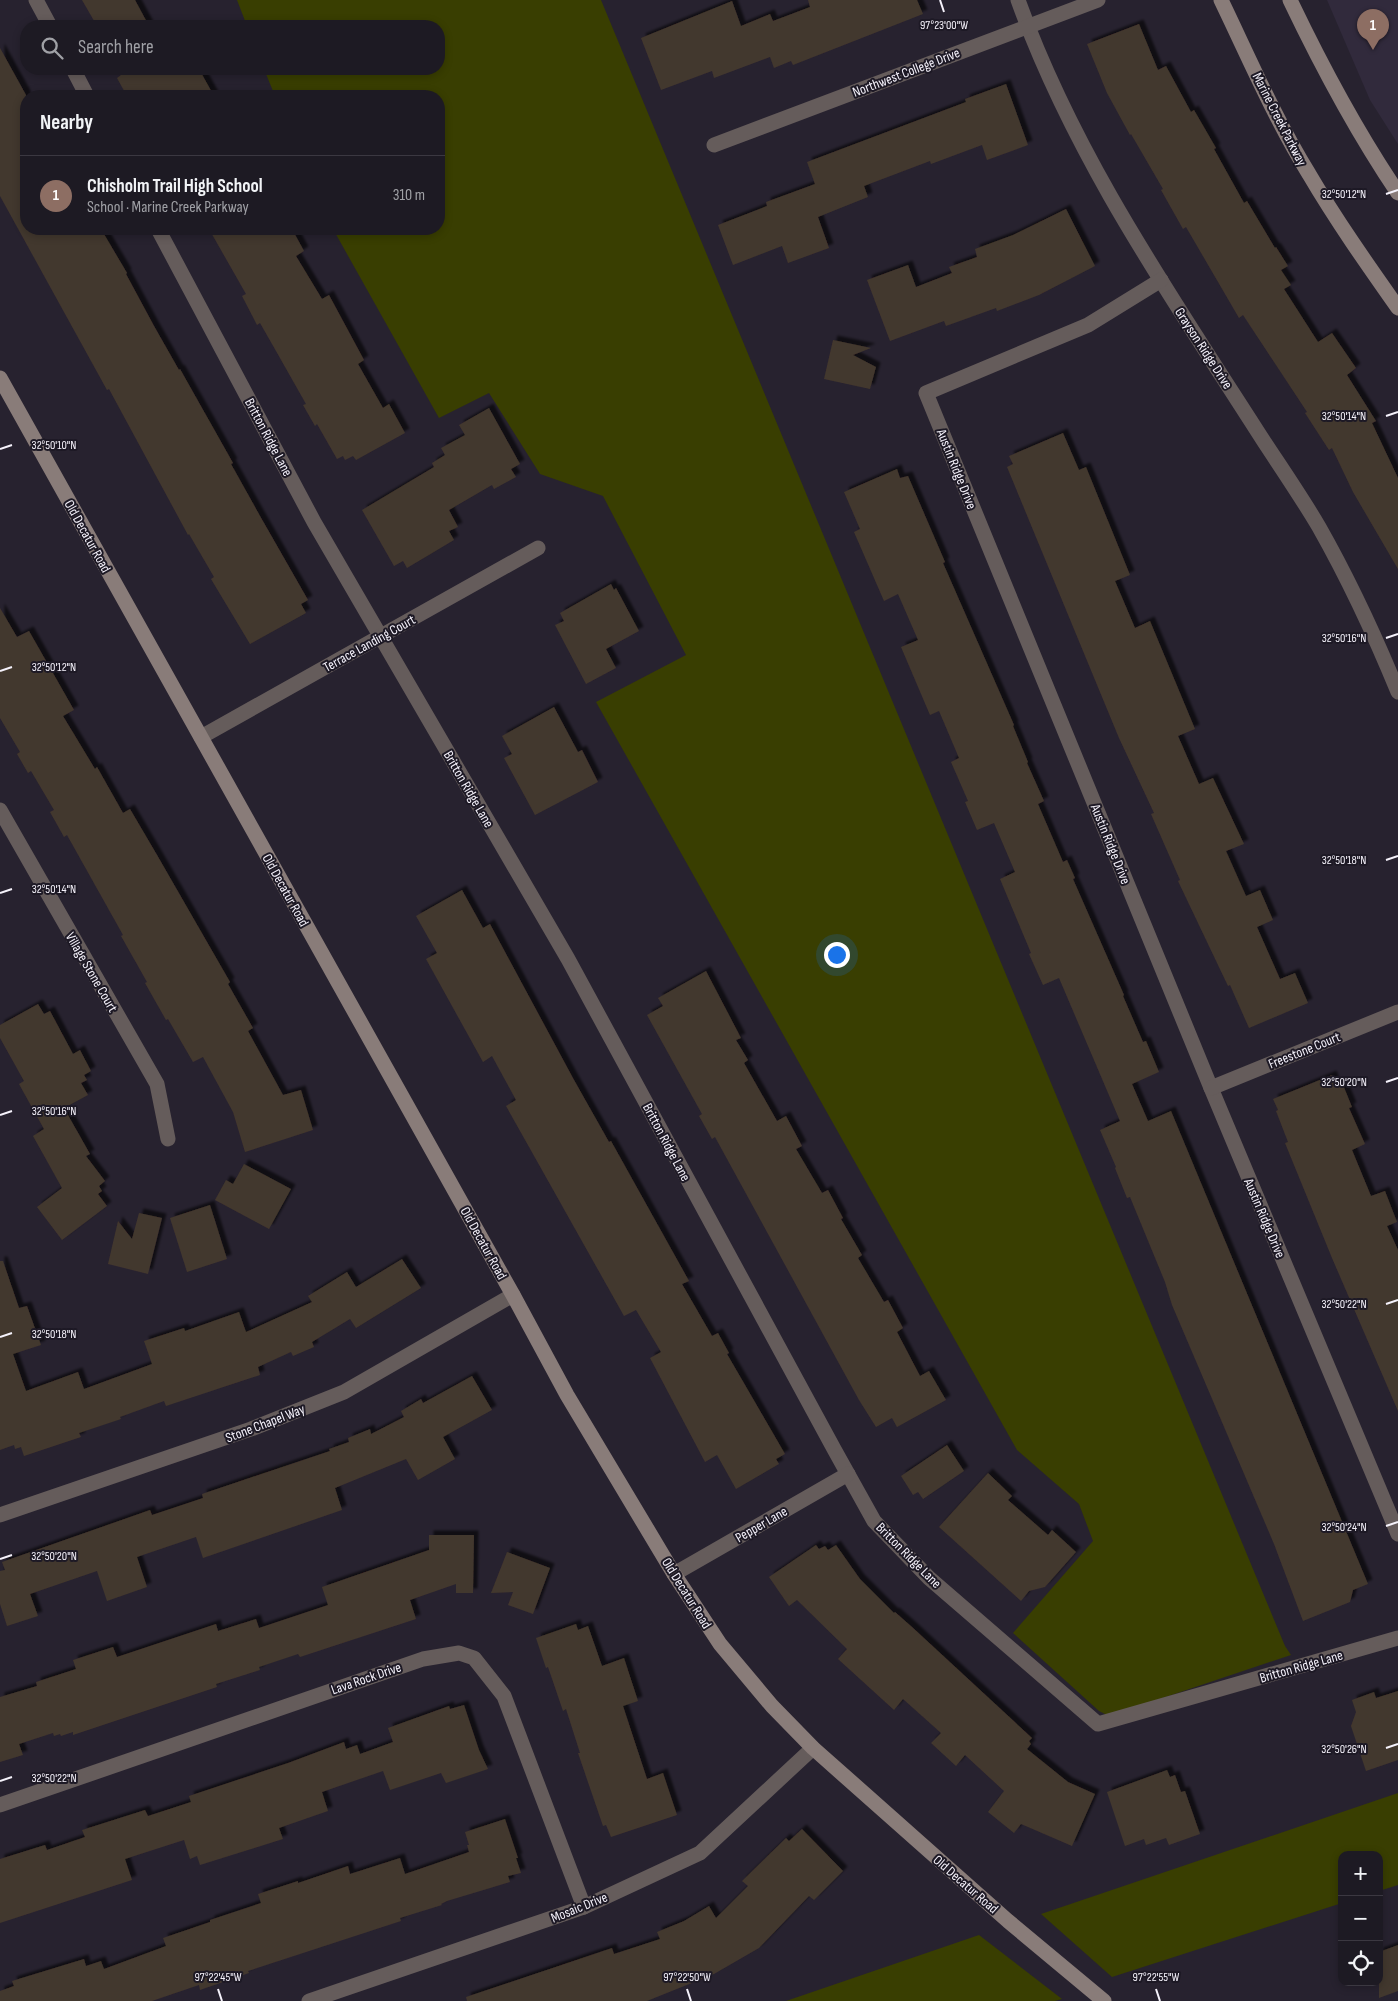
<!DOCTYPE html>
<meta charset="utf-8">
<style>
body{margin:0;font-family:"Sofia Sans Condensed",sans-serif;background:#25232b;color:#f1f3f6}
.controls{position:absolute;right:15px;bottom:15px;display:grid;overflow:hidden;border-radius:10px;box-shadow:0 2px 8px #0003}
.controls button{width:45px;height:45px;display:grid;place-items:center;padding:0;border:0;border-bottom:1px solid #3b3841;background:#1d1a23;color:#f1f3f6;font:25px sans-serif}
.you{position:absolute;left:836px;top:954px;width:18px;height:18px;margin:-12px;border:4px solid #fff;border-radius:50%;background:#1a73e8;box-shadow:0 0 0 8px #1a73e833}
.badge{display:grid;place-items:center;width:32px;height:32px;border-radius:50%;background:#0f766e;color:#fff;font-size:16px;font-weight:700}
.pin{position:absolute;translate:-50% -41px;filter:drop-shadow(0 1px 2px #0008)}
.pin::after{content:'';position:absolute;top:26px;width:18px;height:15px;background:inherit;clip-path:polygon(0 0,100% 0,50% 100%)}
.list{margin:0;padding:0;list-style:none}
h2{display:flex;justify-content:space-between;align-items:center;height:65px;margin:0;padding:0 20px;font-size:21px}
h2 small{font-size:16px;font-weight:400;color:#a0a1a6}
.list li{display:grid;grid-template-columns:32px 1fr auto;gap:15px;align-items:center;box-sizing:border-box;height:80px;padding:0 20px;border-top:1px solid #3b3841}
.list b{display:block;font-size:19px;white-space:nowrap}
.list p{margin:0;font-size:16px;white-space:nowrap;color:#a0a1a6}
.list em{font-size:16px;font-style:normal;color:#a0a1a6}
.icon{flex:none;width:28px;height:28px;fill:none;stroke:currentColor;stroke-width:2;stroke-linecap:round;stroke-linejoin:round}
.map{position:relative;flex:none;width:1398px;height:2001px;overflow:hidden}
.search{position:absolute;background:#1d1a23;box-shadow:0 2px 8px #0003;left:20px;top:20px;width:425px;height:55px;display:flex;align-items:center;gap:12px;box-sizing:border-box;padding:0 18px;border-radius:20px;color:#a0a1a6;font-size:19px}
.panel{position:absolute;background:#1d1a23;box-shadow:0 2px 8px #0003;left:20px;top:90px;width:425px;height:145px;border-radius:20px}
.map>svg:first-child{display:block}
</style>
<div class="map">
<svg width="1398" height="2001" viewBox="0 0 1398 2001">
<defs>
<filter id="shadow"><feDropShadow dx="4.5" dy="-4.5" stdDeviation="1" flood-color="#0009"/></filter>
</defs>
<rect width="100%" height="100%" fill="#27222f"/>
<!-- built -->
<path fill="#312a3c" d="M1327,0H1398V144L1370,100Z"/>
<!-- green -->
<g fill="#393e01">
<path d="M237,0H601L1285,1646L1291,1655L1109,1716L1099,1711L1013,1633L1093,1541L1079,1504L1017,1450L596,702L686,655L603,496L540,474L489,393L439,418L333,229H439V96H275L264,69H439V26H247Z"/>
<path d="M1398,1793V1885L1379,1891V1855H1342V1903L1112,1977L1041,1914Z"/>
<path d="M979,1935L1062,1999L1055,2001H786Z"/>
</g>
<!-- building -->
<g fill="#43372d" filter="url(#shadow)">
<path d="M82,0H135L149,26H97Z"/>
<path d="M808,0H917L923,14L793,65L791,61L774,68L770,57L714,78L712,71L661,90L641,38L732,1L741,26L770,14L773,21L810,7Z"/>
<path d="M1139,24L1158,70L1166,66L1191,112L1194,110L1216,148L1214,149L1244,203L1247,201L1275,248L1276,247L1288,266L1281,270L1291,285L1284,289L1318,342L1332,333L1356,368L1347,375L1376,421L1372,423L1398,478V569L1353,492L1332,448L1329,450L1305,413L1307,412L1243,315L1239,318L1186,227L1183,229L1161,190L1163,189L1131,134L1130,135L1107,93L1087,44Z"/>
<path d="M0,48L26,95V229H101L127,273L126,274L154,326L179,370L180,369L233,463L231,464L260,516L308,600L301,604L306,613L250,644L211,579L214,577L189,534L188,535L109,389L107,390L0,196Z"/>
<path d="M118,69H199L214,96H127L117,78L121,75Z"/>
<path d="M1006,84L1028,145L987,160L982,145L931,164L930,161L864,186L868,197L818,217L829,248L788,263L782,246L733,265L718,225L767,206L766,202L815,184L807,162L966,102L965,99Z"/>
<path d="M1066,209L1095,266L1039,295L997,311L996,308L946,326L944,321L890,341L867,280L908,265L916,287L952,273L949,267L977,257L975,249L1013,235Z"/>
<path d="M209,229H292L304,251L296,256L322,299L329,295L364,360L358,364L383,408L389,404L405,433L356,460L353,456L345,460L343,456L337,459L317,424L315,426L303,405L306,404L276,351L260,323L257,325L242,296L246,294Z"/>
<path d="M833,340L871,348L853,355L876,367L870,389L824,379Z"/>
<path d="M489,408L520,464L511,469L516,477L494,489L492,485L449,510L458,527L449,531L454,540L407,568L403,561L394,566L362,510L434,467L432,463L445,455L441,448L465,435L459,425Z"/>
<path d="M1063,433L1079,470L1086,467L1130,575L1115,581L1135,628L1150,621L1195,729L1178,736L1199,784L1213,778L1244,844L1226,851L1246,896L1260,890L1273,920L1257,927L1280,979L1295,973L1308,1003L1249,1028L1230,985L1228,986L1178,881L1180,880L1151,814L1154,813L1119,738L1007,467L1013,464L1009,456Z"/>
<path d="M897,469L900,478L908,476L945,562L943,563L1014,725L1013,726L1028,762L1027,763L1044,801L1038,804L1063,862L1067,860L1075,878L1073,879L1124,995L1123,996L1143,1042L1146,1041L1159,1072L1132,1084L1148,1121L1171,1111L1368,1584L1353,1590L1350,1602L1303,1621L1274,1544L1172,1305L1165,1282L1130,1197L1127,1198L1115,1168L1116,1167L1100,1130L1120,1121L1059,978L1043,985L1029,954L1031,953L1000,879L1015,872L994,823L977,830L965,802L968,801L951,762L959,758L939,711L930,715L901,647L918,640L898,594L884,601L854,532L860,529L844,492Z"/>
<path d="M611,584L614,590L616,588L639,631L606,649L616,668L586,684L555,625L564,621L560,613Z"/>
<path d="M0,608L17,637L29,631L74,710L63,716L95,769L97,767L123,813L130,809L157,855L230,982L228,984L253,1028L248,1031L283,1095L301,1090L313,1130L245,1152L233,1112L203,1057L193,1062L168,1019L166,1020L145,983L147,982L121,936L123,935L67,835L64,837L50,812L54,810L31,771L28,773L17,754L20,752L0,718Z"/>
<path d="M554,707L578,752L582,750L598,782L535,815L504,758L512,754L502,736Z"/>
<path d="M462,890L483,928L490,924L574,1080L609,1142L611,1141L689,1281L682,1284L712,1336L718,1333L729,1353L727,1354L785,1454L776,1459L779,1464L736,1489L717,1455L705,1462L650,1358L661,1352L636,1310L624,1316L506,1106L516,1100L492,1056L483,1062L426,959L437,953L416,916Z"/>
<path d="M706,971L741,1038L736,1040L748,1060L744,1063L777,1121L786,1116L802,1146L796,1149L822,1193L828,1190L843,1218L841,1219L862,1255L858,1258L884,1302L888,1300L903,1328L897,1332L920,1376L929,1371L946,1400L897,1427L892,1418L876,1427L859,1400L715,1137L712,1139L699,1116L702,1114L647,1015L663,1006L658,998Z"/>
<path d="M38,1004L44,1014L50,1011L73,1054L80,1050L91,1071L84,1075L87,1080L81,1083L88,1095L64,1108L90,1154L86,1156L105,1181L99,1186L102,1191L98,1194L107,1206L62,1240L37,1207L62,1188L33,1136L44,1129L19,1084L24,1081L0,1038V1025Z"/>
<path d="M1332,1075L1337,1088L1343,1085L1352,1107L1349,1108L1365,1144L1352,1150L1371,1196L1385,1191L1397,1222L1387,1226L1398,1250V1411L1332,1258L1285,1143L1288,1142L1276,1111L1278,1110L1273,1099Z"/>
<path d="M244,1164L291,1189L269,1229L215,1200L226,1180L233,1184Z"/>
<path d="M210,1205L227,1259L187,1272L170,1218Z"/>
<path d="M139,1213L162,1218L148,1274L108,1264L118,1221L132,1239Z"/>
<path d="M402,1259L421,1288L356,1328L350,1319L312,1342L314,1347L293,1356L291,1352L258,1367L260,1375L166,1406L164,1401L120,1417L121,1419L79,1433L81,1437L24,1456L21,1447L15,1449L14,1445L0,1450V1261H3L19,1308L27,1306L41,1345L13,1354L26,1391L78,1372L84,1389L152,1364L144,1341L184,1328L185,1331L239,1312L246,1332L312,1302L308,1296L347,1272L356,1287Z"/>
<path d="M472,1376L492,1410L443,1437L455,1459L418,1480L406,1459L335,1488L342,1510L203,1558L196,1537L137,1557L147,1587L107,1601L97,1571L30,1594L38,1616L7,1626L0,1604V1571L5,1570L2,1562L150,1510L152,1515L203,1498L202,1494L330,1451L329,1449L349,1442L348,1438L370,1429L371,1434L404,1417L401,1411L421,1399L423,1403Z"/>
<path d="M947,1445L964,1471L923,1499L918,1492L913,1495L901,1476Z"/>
<path d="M988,1473L1012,1496L1008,1500L1048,1535L1052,1530L1076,1552L1045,1587L1029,1591L1021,1601L939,1527Z"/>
<path d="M429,1535H474L473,1593H456V1584L410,1600L416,1619L300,1657L298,1654L259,1667L260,1670L216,1684L217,1687L73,1735V1732L61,1736L60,1734L54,1736L53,1733L19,1744L23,1755L0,1762V1697L37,1686L36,1682L76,1669L73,1660L113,1647L117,1657L216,1624L218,1631L256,1619L259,1628L328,1605L322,1587L429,1550Z"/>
<path d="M816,1545L819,1549L825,1546L828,1550L836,1545L860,1579L894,1613L895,1612L912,1627L1032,1738L1029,1741L1031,1744L1027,1749L1068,1782L1095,1794L1072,1846L1021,1824L1014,1833L988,1812L1004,1791L965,1755L956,1766L931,1743L941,1733L903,1699L894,1710L838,1659L847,1649L797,1600L789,1606L769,1577Z"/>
<path d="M507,1552L550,1568L533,1614L508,1605L513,1592L491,1593Z"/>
<path d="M576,1624L578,1630L588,1626L602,1666L624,1658L638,1701L623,1706L647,1779L663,1773L677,1815L611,1837L606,1825L603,1826L578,1753H580L566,1709L563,1711L548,1667L546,1668L536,1638Z"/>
<path d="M1398,1691V1760L1366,1771L1351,1726L1356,1712L1352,1700L1374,1692L1376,1698Z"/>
<path d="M464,1705L479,1750L488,1769L446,1783L441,1773L390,1790L383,1771L322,1792L328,1811L279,1828L283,1839L200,1865L197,1856L190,1859L184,1840L125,1859L132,1880L0,1923V1859L45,1845L47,1850L85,1837L82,1830L145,1810L148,1816L191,1802L189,1796L288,1763L344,1742L346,1749L357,1745L360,1754L393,1742L388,1728L449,1706L450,1709Z"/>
<path d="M1167,1770L1170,1777L1175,1775L1181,1792L1185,1791L1200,1834L1169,1845L1166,1838L1146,1845L1144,1839L1125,1846L1107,1792Z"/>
<path d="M505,1819L518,1858H516L521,1873L508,1876L510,1882L447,1901L441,1904L442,1905L400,1918L401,1921L248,1971L249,1973L200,1990L199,1985L152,2001H0V1991L14,1986L12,1981L84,1959L86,1966L101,1961L104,1969L166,1946L163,1938L210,1922V1920L261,1903L258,1894L298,1881V1883L348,1866L350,1874L400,1858L405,1874L469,1852L467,1845H469L465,1832Z"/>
<path d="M802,1829L843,1871L814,1900L809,1896L759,1948L714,1974L647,2001H467L466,1997L612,1948L614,1954L660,1939L657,1932L684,1921L709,1906L716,1918L748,1886L742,1881L786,1838L789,1841Z"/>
<path d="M1398,1945V1991L1379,1998V1952Z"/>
</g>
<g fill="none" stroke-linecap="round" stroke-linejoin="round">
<!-- street -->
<g stroke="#655c5b" stroke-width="15">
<path d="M36,0L50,26"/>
<path d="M1018,0C1075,159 1173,299 1263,440C1282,469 1302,498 1319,527C1349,580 1375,636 1398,692"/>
<path d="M73,69L87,96"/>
<path d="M714,145L1098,0"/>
<path d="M158,229L314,522L568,959L834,1449L874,1521L929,1578L1098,1724L1398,1638"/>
<path d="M1161,280L1088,325L926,393L1211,1088L1398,1534"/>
<path d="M201,737L538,548"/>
<path d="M0,810L157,1084L168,1139"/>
<path d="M1211,1088L1398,1012"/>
<path d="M0,1515L251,1429L344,1392L513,1295"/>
<path d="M674,1574L848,1474"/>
<path d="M0,1805L423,1659L459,1653L474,1658L504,1696L584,1907"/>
<path d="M309,2001L584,1907L700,1853L813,1748"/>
</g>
<!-- secondary -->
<g stroke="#897c79" stroke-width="15">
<path d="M1221,0C1249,58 1275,119 1309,174C1336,220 1367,264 1398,308"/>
<path d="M1290,0C1322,67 1356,131 1398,193"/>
<path d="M0,378L513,1295L567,1395L674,1574L720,1644L772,1706L813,1748L1008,1921L1104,2001"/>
</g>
</g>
<!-- ticks -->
<path fill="none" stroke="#f5f2fb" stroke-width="2" d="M940,0L944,12M1386,194L1398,190M1386,416L1398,412M0,449L12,445M1386,638L1398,634M0,671L12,667M1386,860L1398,856M0,893L12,889M1386,1082L1398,1078M0,1115L12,1111M1386,1304L1398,1300M0,1337L12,1333M1386,1526L1398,1522M0,1559L12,1555M1386,1748L1398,1744M0,1781L12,1777M218,1989L222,2001M687,1989L691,2001M1156,1989L1160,2001"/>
<g text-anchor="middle" stroke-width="4" stroke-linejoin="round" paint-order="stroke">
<!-- street labels -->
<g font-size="14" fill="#f5f2fb" stroke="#1d1925">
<text transform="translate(906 72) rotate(-21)" y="5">Northwest College Drive</text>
<text transform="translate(1280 119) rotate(63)" y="5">Marine Creek Parkway</text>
<text transform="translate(1204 348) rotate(57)" y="5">Grayson Ridge Drive</text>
<text transform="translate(269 437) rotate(62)" y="5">Britton Ridge Lane</text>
<text transform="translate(957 469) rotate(68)" y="5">Austin Ridge Drive</text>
<text transform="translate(88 536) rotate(61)" y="5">Old Decatur Road</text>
<text transform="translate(369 643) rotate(-29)" y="5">Terrace Landing Court</text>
<text transform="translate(469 789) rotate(60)" y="5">Britton Ridge Lane</text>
<text transform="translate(1111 844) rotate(68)" y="5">Austin Ridge Drive</text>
<text transform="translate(286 890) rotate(61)" y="5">Old Decatur Road</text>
<text transform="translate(92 972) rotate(60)" y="5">Village Stone Court</text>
<text transform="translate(1304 1050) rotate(-22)" y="5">Freestone Court</text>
<text transform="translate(667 1142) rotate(62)" y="5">Britton Ridge Lane</text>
<text transform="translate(1265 1218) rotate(67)" y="5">Austin Ridge Drive</text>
<text transform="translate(484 1243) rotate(61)" y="5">Old Decatur Road</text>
<text transform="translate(265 1423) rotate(-21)" y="5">Stone Chapel Way</text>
<text transform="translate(761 1524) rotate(-30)" y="5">Pepper Lane</text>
<text transform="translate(909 1555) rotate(45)" y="5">Britton Ridge Lane</text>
<text transform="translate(687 1593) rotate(58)" y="5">Old Decatur Road</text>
<text transform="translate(1301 1666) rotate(-16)" y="5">Britton Ridge Lane</text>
<text transform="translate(366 1678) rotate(-19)" y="5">Lava Rock Drive</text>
<text transform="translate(966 1884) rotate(41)" y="5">Old Decatur Road</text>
<text transform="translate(579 1907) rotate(-22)" y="5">Mosaic Drive</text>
</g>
</g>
<g font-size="12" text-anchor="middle" fill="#f5f2fb" stroke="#1d1925" stroke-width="4" stroke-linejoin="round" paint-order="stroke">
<text x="944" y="29">97°23'00"W</text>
<text x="1344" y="198">32°50'12"N</text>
<text x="1344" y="420">32°50'14"N</text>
<text x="54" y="449">32°50'10"N</text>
<text x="1344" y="642">32°50'16"N</text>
<text x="54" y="671">32°50'12"N</text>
<text x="1344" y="864">32°50'18"N</text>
<text x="54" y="893">32°50'14"N</text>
<text x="1344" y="1086">32°50'20"N</text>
<text x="54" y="1115">32°50'16"N</text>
<text x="1344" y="1308">32°50'22"N</text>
<text x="54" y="1338">32°50'18"N</text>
<text x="1344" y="1531">32°50'24"N</text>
<text x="54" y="1560">32°50'20"N</text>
<text x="1344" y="1753">32°50'26"N</text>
<text x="54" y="1782">32°50'22"N</text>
<text x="218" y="1981">97°22'45"W</text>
<text x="687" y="1981">97°22'50"W</text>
<text x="1156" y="1981">97°22'55"W</text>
</g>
</svg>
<div class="controls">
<button>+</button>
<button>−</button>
<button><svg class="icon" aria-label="locate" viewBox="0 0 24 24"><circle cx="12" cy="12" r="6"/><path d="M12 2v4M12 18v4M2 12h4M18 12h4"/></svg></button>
</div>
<div class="you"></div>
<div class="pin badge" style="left:1373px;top:50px;background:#8d6e63">1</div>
<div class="search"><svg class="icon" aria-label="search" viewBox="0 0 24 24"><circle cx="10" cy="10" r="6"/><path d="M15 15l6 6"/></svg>Search here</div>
<section class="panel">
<h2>Nearby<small></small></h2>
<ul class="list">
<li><span class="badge" style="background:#8d6e63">1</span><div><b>Chisholm Trail High School</b><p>School · Marine Creek Parkway</p></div><em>310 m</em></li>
</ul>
</section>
</div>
